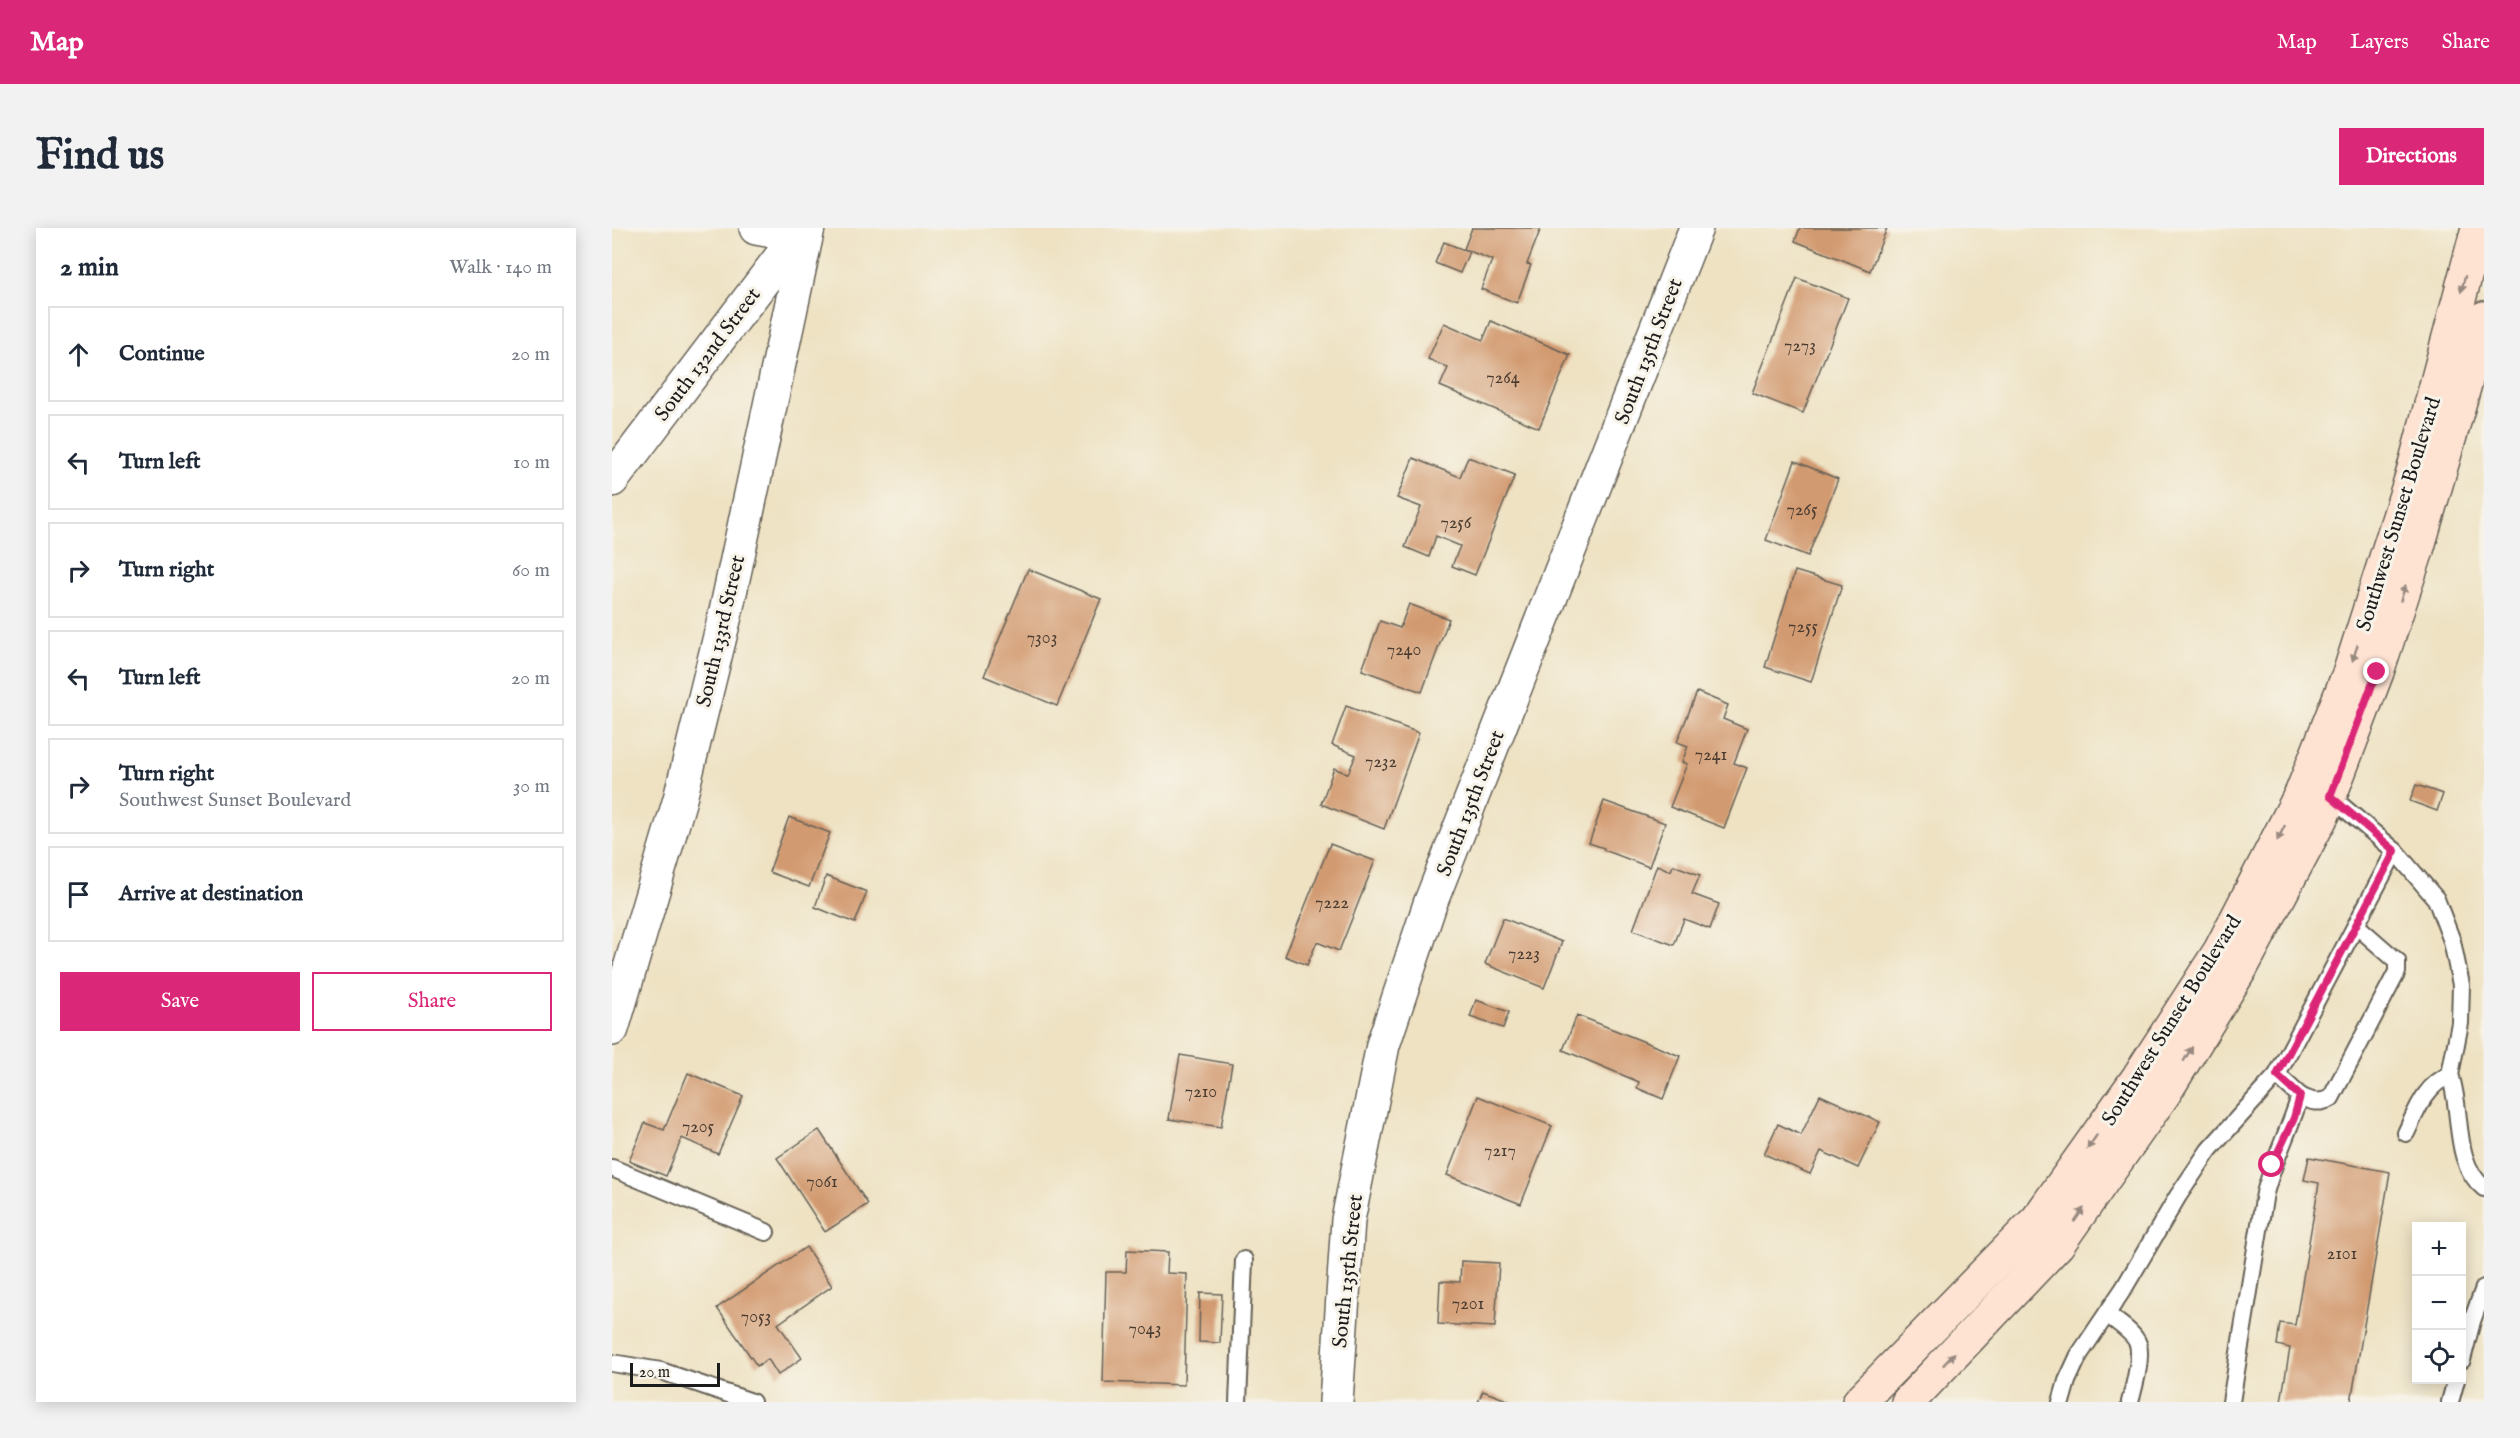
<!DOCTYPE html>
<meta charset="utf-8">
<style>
body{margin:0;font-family:"IM FELL English",serif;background:#f2f2f3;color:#1f2937}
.controls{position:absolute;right:18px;bottom:18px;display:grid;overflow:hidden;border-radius:0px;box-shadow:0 3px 15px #0003}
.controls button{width:54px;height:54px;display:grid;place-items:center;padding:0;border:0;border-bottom:2px solid #e0e1e3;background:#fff;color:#1f2937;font:30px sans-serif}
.scale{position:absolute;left:18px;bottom:15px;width:90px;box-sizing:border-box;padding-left:6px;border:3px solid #1c1c1c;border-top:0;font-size:16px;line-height:21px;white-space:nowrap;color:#1c1c1c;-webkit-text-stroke:4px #f7f3e8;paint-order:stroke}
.stop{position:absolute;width:18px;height:18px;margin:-14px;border:4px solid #db2777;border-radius:50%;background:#fff}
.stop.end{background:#db2777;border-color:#fff;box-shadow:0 2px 6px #0008}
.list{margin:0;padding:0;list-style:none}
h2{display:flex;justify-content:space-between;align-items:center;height:78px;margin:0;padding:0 24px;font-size:26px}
h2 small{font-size:20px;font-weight:400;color:#747a83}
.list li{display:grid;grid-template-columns:39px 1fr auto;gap:18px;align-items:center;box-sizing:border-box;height:96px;margin:0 12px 12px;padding:0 12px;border:2px solid #e0e1e3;border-radius:0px}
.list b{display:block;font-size:22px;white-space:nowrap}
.list p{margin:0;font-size:20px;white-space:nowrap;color:#747a83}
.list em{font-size:20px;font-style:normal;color:#747a83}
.actions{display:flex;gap:12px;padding:18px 24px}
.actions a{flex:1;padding:14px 0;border:2px solid #db2777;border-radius:0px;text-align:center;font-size:21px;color:#db2777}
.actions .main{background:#db2777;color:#fff}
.icon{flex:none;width:33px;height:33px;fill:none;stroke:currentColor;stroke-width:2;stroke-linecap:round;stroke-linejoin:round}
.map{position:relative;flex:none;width:1872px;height:1174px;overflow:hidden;border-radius:0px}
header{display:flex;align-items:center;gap:36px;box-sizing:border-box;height:84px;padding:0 30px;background:#db2777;color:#fff}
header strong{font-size:28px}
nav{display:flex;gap:33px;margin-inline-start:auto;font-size:21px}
.intro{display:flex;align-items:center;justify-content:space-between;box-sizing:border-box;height:144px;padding:0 36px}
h1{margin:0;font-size:42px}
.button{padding:15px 27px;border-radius:0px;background:#db2777;color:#fff;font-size:21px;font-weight:700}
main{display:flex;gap:36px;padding:0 36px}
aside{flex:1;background:#fff;border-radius:0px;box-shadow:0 3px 15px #0003}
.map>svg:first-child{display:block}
</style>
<header>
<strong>Map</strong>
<nav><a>Map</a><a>Layers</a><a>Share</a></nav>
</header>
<div class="intro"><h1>Find us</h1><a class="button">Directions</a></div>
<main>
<aside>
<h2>2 min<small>Walk · 140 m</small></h2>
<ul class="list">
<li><svg class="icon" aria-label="ahead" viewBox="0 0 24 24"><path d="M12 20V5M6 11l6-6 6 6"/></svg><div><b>Continue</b></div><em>20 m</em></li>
<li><svg class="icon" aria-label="left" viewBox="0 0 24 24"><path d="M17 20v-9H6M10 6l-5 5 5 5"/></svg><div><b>Turn left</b></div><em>10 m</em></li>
<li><svg class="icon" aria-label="right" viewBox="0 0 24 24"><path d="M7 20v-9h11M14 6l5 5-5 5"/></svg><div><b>Turn right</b></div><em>60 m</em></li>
<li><svg class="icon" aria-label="left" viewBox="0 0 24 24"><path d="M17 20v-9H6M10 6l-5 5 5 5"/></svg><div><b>Turn left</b></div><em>20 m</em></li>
<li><svg class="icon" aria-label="right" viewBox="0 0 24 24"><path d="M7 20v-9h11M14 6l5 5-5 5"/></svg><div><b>Turn right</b><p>Southwest Sunset Boulevard</p></div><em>30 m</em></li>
<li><svg class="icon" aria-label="arrive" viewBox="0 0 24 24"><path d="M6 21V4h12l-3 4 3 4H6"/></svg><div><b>Arrive at destination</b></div></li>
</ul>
<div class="actions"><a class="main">Save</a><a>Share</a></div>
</aside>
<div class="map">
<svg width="1872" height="1174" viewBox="0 0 1872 1174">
<rect width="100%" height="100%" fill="#f7f3e8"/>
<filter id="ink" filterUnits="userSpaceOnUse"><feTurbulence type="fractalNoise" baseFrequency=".0167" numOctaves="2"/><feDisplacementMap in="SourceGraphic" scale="12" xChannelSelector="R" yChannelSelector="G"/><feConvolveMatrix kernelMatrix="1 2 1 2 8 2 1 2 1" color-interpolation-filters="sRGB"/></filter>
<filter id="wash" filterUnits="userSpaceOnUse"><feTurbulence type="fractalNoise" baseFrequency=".008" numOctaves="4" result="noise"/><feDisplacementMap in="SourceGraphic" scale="24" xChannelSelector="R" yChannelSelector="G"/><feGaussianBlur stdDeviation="1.35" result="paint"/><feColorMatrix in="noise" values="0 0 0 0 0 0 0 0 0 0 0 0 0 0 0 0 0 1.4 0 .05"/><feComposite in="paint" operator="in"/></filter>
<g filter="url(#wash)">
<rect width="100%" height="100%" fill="#eee2c3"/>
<g id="blocks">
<!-- building -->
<g fill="#d29a70">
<path d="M860,0H929L915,36L919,37L905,75L869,61L880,32L852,21Z"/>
<path d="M1188,0H1275L1258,43L1183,13Z"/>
<path d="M832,14L857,24L848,45L823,35Z"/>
<path d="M1185,50L1236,70L1191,185L1140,165Z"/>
<path d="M879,93L958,127L927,200L828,158L836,140L816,131L832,95L871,112Z"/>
<path d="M856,229L903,247L863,347L840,338L848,318L824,308L817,329L793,319L809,279L785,270L801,230L848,249Z"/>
<path d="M1183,233L1226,251L1196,328L1154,312Z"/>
<path d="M416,341L489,371L445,478L372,448Z"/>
<path d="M1183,343L1230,357L1199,454L1153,439Z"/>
<path d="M797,376L837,391L810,464L750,442L768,393L788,400Z"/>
<path d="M1085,464L1116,477L1111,491L1135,501L1122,535L1135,540L1112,600L1058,579L1075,536L1070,534L1076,518L1065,514Z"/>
<path d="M734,478L807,505L772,601L709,576L722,540L736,546L744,527L720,517Z"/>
<path d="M1804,557L1831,566L1825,583L1798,573Z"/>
<path d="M992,573L1053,595L1037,639L992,622V620L977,615Z"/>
<path d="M177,589L218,605L197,659L157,644Z"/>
<path d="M718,616L763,633L727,723L705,714L695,737L673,728Z"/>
<path d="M1045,637L1059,643L1061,637L1088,647L1080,666L1107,676L1098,701L1072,691L1062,717L1021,702Z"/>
<path d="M214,648L255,664L243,695L203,679Z"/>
<path d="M891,690L950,714L932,760L873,736Z"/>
<path d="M864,772L897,784L891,800L858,789Z"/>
<path d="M965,787L1068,828L1051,871L1025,860L1027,854L951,822Z"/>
<path d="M568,827L620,836L609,899L557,891Z"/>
<path d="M76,845L131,868L106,926L70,910L54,948L17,933L33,895L52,902Z"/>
<path d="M1208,867L1268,894L1246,940L1209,923L1198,946L1152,926L1166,896L1189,907Z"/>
<path d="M866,868L940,898L909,976L835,947Z"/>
<path d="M207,902L256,976L213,1004L165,930Z"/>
<path d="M1697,929L1778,944L1739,1174H1669L1678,1120L1665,1117L1668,1095L1683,1097L1707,955L1692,952Z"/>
<path d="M194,1019L220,1058L166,1096L190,1130L166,1147L156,1131L145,1138L105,1080Z"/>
<path d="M515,1022L556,1024L555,1045L575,1046L572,1157L491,1154L494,1044H514Z"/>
<path d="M849,1033L887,1035L883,1099L826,1096L828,1053L848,1054Z"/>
<path d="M588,1065L610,1066L608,1115L587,1114Z"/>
<path d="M871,1163L900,1174H866Z"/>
</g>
</g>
</g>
<g filter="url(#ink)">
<use href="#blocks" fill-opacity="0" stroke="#666156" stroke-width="1.5"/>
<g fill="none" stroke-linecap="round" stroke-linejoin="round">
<defs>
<g id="service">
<path d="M1783,623L1824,671L1840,713L1849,757L1848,795L1838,847"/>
<path d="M1688,868C1700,874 1707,876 1719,870L1785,744V733L1745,698"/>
<path d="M1794,905C1805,882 1813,857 1838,847C1851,883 1840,934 1872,960"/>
<path d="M0,940L154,1004"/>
<path d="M1495,1086C1504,1094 1522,1104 1526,1116C1530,1131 1522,1159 1518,1174"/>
<path d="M1850,1132L1860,1093L1872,1060"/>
<path d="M0,1135L49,1143L140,1174"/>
<path d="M626,1174L632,1032"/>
<path d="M1449,1174L1455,1153L1467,1127L1512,1060L1566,968L1597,922L1665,847L1783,623L1718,568"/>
<path d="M1619,1174L1653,965C1662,931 1678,901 1688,868L1665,847"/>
<path d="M1838,1174L1844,1152"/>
</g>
<g id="minor">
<path d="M144,0L166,4L174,0"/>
<path d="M0,252L191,0"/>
<path d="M724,1174L736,992L771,817L818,676L1084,0"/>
</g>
<path id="tertiary" d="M0,801L68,571L113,388L196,0"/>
<g id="secondary">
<path d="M1247,1174L1426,991L1526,850L1608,723L1690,564L1738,443L1800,248L1866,0"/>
<path d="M1296,1174L1446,1016L1553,864L1629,740L1711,586L1765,444L1805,322L1872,90"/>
</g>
</defs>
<!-- service casing -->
<use href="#service" stroke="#666156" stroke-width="20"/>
<!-- minor casing -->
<use href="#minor" stroke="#666156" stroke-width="36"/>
<!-- tertiary casing -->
<use href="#tertiary" stroke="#666156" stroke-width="36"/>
<!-- secondary casing -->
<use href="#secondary" stroke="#666156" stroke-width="36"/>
<!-- service -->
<use href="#service" stroke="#fff" stroke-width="16"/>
<!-- minor -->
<use href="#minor" stroke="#fff" stroke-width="33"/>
<!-- tertiary -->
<use href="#tertiary" stroke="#fff" stroke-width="33"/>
<!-- secondary -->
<use href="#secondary" stroke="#fee3d2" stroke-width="33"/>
</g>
<!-- one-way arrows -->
<defs><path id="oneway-solid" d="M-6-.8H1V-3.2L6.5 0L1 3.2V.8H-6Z" transform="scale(1.5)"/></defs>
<g fill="#988980">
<use href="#oneway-solid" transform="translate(1851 56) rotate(105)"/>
<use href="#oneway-solid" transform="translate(1791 365) rotate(-72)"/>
<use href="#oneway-solid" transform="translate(1743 425) rotate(108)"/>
<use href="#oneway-solid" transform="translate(1669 605) rotate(117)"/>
<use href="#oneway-solid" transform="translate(1576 826) rotate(-59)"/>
<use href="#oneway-solid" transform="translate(1480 914) rotate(125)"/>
<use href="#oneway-solid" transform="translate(1467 987) rotate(-55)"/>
<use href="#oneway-solid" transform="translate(1337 1131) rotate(-47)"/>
</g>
</g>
<g fill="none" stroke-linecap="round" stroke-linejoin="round" filter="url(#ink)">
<!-- route -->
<path stroke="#db2777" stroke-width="8" d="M1660,937L1682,890L1688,868L1665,847L1783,623L1718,568L1765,444"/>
</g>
<g text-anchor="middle" stroke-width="6" stroke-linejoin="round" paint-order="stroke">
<!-- number labels -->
<g font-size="18" fill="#4a3c31">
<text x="1188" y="123">7273</text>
<text x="891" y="155">7264</text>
<text x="1190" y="287">7265</text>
<text x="844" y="300">7256</text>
<text x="1191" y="404">7255</text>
<text x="430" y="415">7303</text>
<text x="792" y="427">7240</text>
<text x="1099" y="532">7241</text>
<text x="769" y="539">7232</text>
<text x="720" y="680">7222</text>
<text x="912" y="731">7223</text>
<text x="589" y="869">7210</text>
<text x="86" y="904">7205</text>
<text x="888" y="928">7217</text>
<text x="210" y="959">7061</text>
<text x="1730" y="1031">2101</text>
<text x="856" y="1081">7201</text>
<text x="144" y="1094">7053</text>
<text x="533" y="1106">7043</text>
</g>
<!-- street labels -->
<g font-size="21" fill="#1c1c1c" stroke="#f7f3e8">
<text transform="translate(1036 123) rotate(-69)" y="7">South 135th Street</text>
<text transform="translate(95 126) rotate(-53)" y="7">South 132nd Street</text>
<text transform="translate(1786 286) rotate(-73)" y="7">Southwest Sunset Boulevard</text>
<text transform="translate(108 403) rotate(-77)" y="7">South 133rd Street</text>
<text transform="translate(858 575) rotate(-69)" y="7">South 135th Street</text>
<text transform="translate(1559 792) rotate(-58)" y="7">Southwest Sunset Boulevard</text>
<text transform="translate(735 1043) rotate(-84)" y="7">South 135th Street</text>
</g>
</g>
</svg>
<div class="controls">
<button>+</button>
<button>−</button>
<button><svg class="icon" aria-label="locate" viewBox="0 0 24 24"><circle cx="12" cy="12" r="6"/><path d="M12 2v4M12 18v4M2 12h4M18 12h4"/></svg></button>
</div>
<div class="scale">20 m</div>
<div class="stop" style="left:1660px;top:937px"></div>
<div class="stop end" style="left:1765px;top:444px"></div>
</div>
</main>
